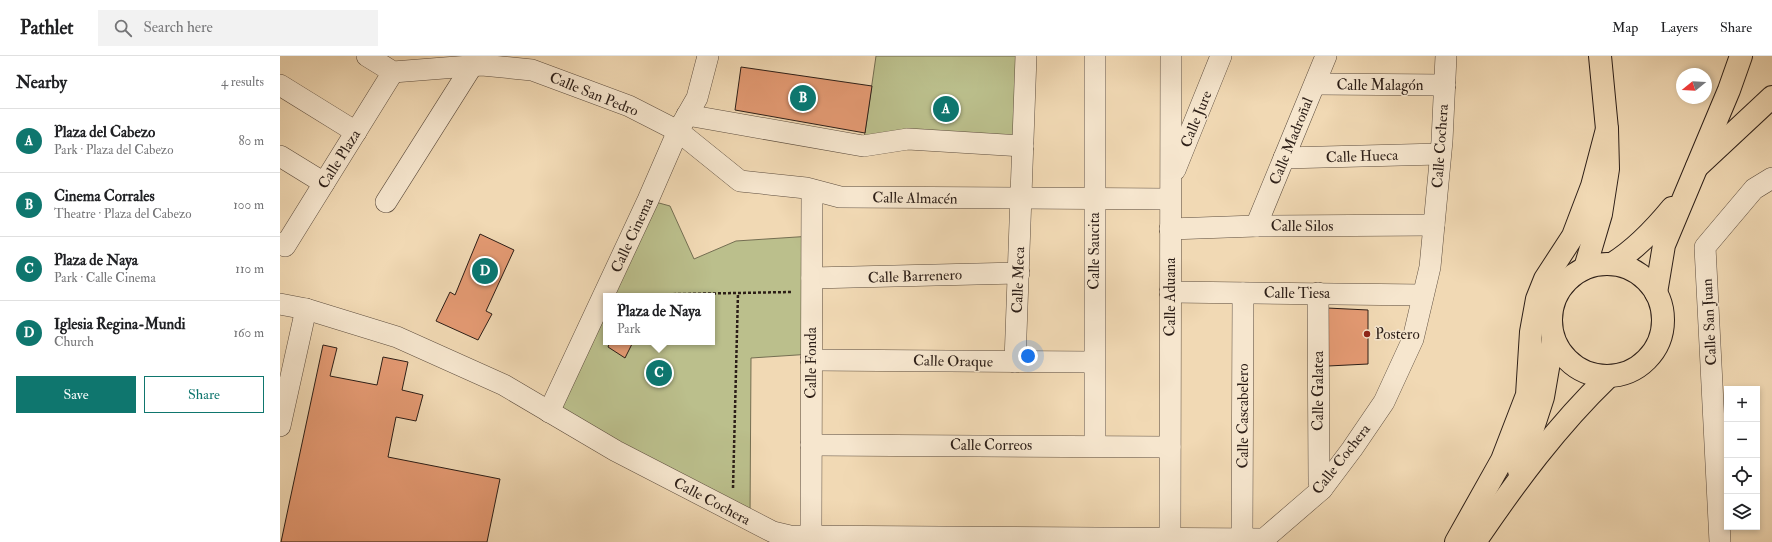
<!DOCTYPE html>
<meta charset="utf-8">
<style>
body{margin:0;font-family:"IM FELL Double Pica",serif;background:#f2f2f2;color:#202124}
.controls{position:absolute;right:12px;bottom:12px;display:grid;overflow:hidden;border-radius:0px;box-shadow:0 2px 6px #0003}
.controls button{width:36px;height:36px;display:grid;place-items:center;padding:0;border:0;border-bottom:1px solid #e0e0e0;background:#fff;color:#202124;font:20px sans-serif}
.compass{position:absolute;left:1396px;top:12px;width:36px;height:36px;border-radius:50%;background:#fff;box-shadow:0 2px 6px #0003;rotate:252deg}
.you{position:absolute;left:748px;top:300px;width:14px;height:14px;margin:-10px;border:3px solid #fff;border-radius:50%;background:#1a73e8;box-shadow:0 0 0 6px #1a73e833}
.badge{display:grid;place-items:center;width:26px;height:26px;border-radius:50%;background:#0f766e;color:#fff;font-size:13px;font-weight:700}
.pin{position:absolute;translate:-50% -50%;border:2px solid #fff;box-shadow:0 1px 4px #0006}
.popup{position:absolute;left:323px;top:237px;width:112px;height:52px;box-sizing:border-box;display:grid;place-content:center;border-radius:0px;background:#fff;filter:drop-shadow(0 1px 3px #0005);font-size:13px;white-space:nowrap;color:#757577}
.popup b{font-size:15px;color:#202124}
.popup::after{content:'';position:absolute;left:50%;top:100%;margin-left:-8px;border:8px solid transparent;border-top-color:#fff}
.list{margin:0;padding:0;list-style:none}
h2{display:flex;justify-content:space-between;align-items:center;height:52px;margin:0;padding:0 16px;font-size:17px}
h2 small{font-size:13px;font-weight:400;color:#757577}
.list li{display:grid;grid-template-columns:26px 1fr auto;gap:12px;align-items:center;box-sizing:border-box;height:64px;padding:0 16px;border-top:1px solid #e0e0e0}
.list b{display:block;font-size:15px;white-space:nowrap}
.list p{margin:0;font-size:13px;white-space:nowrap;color:#757577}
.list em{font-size:13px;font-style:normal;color:#757577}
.actions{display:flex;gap:8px;padding:12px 16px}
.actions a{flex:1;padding:9px 0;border:1px solid #0f766e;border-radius:0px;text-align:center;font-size:14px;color:#0f766e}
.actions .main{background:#0f766e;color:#fff}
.icon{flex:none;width:22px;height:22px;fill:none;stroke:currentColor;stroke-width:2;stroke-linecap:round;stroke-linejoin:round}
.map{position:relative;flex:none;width:1492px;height:486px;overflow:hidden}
header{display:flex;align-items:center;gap:24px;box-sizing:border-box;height:56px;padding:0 20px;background:#fff;border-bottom:1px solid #e0e0e0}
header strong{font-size:19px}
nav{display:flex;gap:22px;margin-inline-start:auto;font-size:14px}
.search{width:280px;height:36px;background:#f2f2f2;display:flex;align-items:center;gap:10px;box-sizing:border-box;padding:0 14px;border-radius:0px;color:#757577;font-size:15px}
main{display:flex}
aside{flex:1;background:#fff}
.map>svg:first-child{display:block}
</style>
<header>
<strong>Pathlet</strong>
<div class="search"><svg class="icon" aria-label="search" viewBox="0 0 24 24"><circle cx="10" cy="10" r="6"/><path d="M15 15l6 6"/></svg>Search here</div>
<nav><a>Map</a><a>Layers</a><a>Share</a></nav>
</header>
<main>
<aside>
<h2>Nearby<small>4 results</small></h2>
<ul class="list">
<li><span class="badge">A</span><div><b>Plaza del Cabezo</b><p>Park · Plaza del Cabezo</p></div><em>80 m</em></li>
<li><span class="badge">B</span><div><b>Cinema Corrales</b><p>Theatre · Plaza del Cabezo</p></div><em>100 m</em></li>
<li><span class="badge">C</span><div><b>Plaza de Naya</b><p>Park · Calle Cinema</p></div><em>110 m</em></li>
<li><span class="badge">D</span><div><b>Iglesia Regina-Mundi</b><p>Church</p></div><em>160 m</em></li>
</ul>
<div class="actions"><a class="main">Save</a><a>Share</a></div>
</aside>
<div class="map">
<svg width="1492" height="486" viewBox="0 0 1492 486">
<rect width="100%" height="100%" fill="#f1d9b4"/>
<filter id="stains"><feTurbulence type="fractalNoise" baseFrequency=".005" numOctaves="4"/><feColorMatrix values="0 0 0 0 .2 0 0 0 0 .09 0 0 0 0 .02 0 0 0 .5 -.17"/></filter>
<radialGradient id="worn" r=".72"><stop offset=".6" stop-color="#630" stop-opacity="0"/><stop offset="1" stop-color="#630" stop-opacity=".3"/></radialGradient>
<!-- green -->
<g fill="#bbbf8c" stroke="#746e52" fill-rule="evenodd">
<path d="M596,0H746L743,90H583Z"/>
<path d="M368,144L390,150L414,203L456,185L532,180V298L471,302L470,465L269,356ZM326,240H432V286H326Z"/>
</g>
<!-- building -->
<g fill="#e49a73" stroke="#2c1e17">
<path d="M461,11L592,30L585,77L455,54Z"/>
<path d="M200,178L234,194L206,255L212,258L198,284L156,265L170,236L175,239Z"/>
<path d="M1047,252L1088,254V308L1048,310Z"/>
<path d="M330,286H353L345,302L328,291Z"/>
<path d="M43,289L57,292L50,320L97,329L103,301L128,306L122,334L143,339L136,365L116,361L108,401L220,423L207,486H1Z"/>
</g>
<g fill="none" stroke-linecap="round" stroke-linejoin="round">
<defs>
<g id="street">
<path d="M87,0L113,16L202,9L252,14L349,50L398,75L460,125L526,132L560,141L890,143"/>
<path d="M1035,28L1165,29"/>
<path d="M0,29L76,76"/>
<path d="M407,59L583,90L628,83L743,90"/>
<path d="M0,100L44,127"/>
<path d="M1004,102L1160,98"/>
<path d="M895,114L941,0"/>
<path d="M106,146L192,10"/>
<path d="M976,170L1046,0"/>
<path d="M890,173L976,170L1154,169"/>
<path d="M0,187L5,190L113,16"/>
<path d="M532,222L739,217"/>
<path d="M890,236L1143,239"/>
<path d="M1038,237L1039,426L1042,433"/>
<path d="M0,248L26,253L117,281L224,329L336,395L493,476L510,480L984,483L1042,433L1072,393L1104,346L1133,283L1150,211L1162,85L1166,0"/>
<path d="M531,304L814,306"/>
<path d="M735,306L746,0"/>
<path d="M269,356L368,144L398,75L417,42L428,0"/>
<path d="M0,370L26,253"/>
<path d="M531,389L890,391"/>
<path d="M815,390V0"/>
<path d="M531,480L532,134"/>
<path d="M890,483L891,0"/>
<path d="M962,483L963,237"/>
<path d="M1440,486L1425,191L1474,133L1492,122"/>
</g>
<g id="primary">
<circle cx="1327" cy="264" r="56"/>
<path d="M1332,208C1356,193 1374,174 1392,152"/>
<path d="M1376,237L1384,189L1449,34L1461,0"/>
<path d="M1239,415L1263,341L1273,283"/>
<path d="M1195,486C1235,427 1277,370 1328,321"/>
</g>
<g id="highway">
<path d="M1417,111L1492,41"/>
<path d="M1305,212L1321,158L1328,113L1327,73L1320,0"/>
<path d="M1176,486L1222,404L1247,339L1251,276L1257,243L1265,223L1293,180L1312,130L1327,73"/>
</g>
</defs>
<!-- street casing -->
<use href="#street" stroke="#5d4d3e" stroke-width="22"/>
<!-- primary casing -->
<use href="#primary" stroke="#2c1e17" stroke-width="24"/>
<!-- highway casing -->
<use href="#highway" stroke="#2c1e17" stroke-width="24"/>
<!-- path -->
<g stroke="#2c1e17" stroke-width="2.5" stroke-dasharray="3 2" stroke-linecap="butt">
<path d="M348,239L511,236"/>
<path d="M453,432L458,237"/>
</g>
<!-- street -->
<use href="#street" stroke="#f6e6ce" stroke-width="21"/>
<!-- primary -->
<use href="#primary" stroke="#f1d9b4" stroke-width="22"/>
<!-- highway -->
<use href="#highway" stroke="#f1d9b4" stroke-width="22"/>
</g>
<!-- markers -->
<circle fill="#8f2418" stroke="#f6e6ce" stroke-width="1.5" cx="1087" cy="278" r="4"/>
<g text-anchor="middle" stroke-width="3" stroke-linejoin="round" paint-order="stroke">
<!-- street labels -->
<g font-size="15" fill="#2c1e17" stroke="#f6e6ce">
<text x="1100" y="34">Calle Malagón</text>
<text transform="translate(314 38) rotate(22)" y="5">Calle San Pedro</text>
<text transform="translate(916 63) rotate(-68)" y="5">Calle Jure</text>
<text transform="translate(1011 85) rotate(-68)" y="5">Calle Madroñal</text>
<text transform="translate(1160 90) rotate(-86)" y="5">Calle Cochera</text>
<text transform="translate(1082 100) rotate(-2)" y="5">Calle Hueca</text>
<text transform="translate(59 103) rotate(-58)" y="5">Calle Plaza</text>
<text transform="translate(635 142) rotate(1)" y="5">Calle Almacén</text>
<text x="1022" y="175">Calle Silos</text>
<text transform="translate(352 179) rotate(-65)" y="5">Calle Cinema</text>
<text transform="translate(814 195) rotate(-90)" y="5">Calle Saucita</text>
<text transform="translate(635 220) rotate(-2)" y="5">Calle Barrenero</text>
<text transform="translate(738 224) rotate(-88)" y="5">Calle Meca</text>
<text x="1017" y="242">Calle Tiesa</text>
<text transform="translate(890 241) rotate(-90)" y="5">Calle Aduana</text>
<text transform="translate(1429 266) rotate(-93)" y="5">Calle San Juan</text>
<text transform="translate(673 305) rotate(1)" y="5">Calle Oraque</text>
<text transform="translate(531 307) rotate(-90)" y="5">Calle Fonda</text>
<text transform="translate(1038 335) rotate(-90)" y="5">Calle Galatea</text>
<text transform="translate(963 360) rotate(-90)" y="5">Calle Cascabelero</text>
<text x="711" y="394">Calle Correos</text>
<text transform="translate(1061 403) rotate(-52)" y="5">Calle Cochera</text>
<text transform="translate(432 445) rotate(28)" y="5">Calle Cochera</text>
</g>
<!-- poi labels -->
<g font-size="15" fill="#2c1e17" stroke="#f6e6ce" text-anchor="start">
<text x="1095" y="283">Postero</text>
</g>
</g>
<rect width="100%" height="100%" filter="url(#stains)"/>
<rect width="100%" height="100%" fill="url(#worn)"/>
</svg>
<div class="controls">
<button>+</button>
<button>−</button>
<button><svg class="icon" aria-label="locate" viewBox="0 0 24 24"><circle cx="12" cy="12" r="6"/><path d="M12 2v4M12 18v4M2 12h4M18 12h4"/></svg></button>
<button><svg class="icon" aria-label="layers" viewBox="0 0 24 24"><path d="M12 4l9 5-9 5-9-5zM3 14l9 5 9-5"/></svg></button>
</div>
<svg class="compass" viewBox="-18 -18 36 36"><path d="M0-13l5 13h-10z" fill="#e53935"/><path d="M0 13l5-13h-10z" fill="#757577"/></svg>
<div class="you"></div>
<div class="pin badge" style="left:666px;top:53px">A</div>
<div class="pin badge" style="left:523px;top:42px">B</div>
<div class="pin badge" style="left:379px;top:317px">C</div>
<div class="popup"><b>Plaza de Naya</b>Park</div>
<div class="pin badge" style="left:205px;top:215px">D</div>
</div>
</main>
